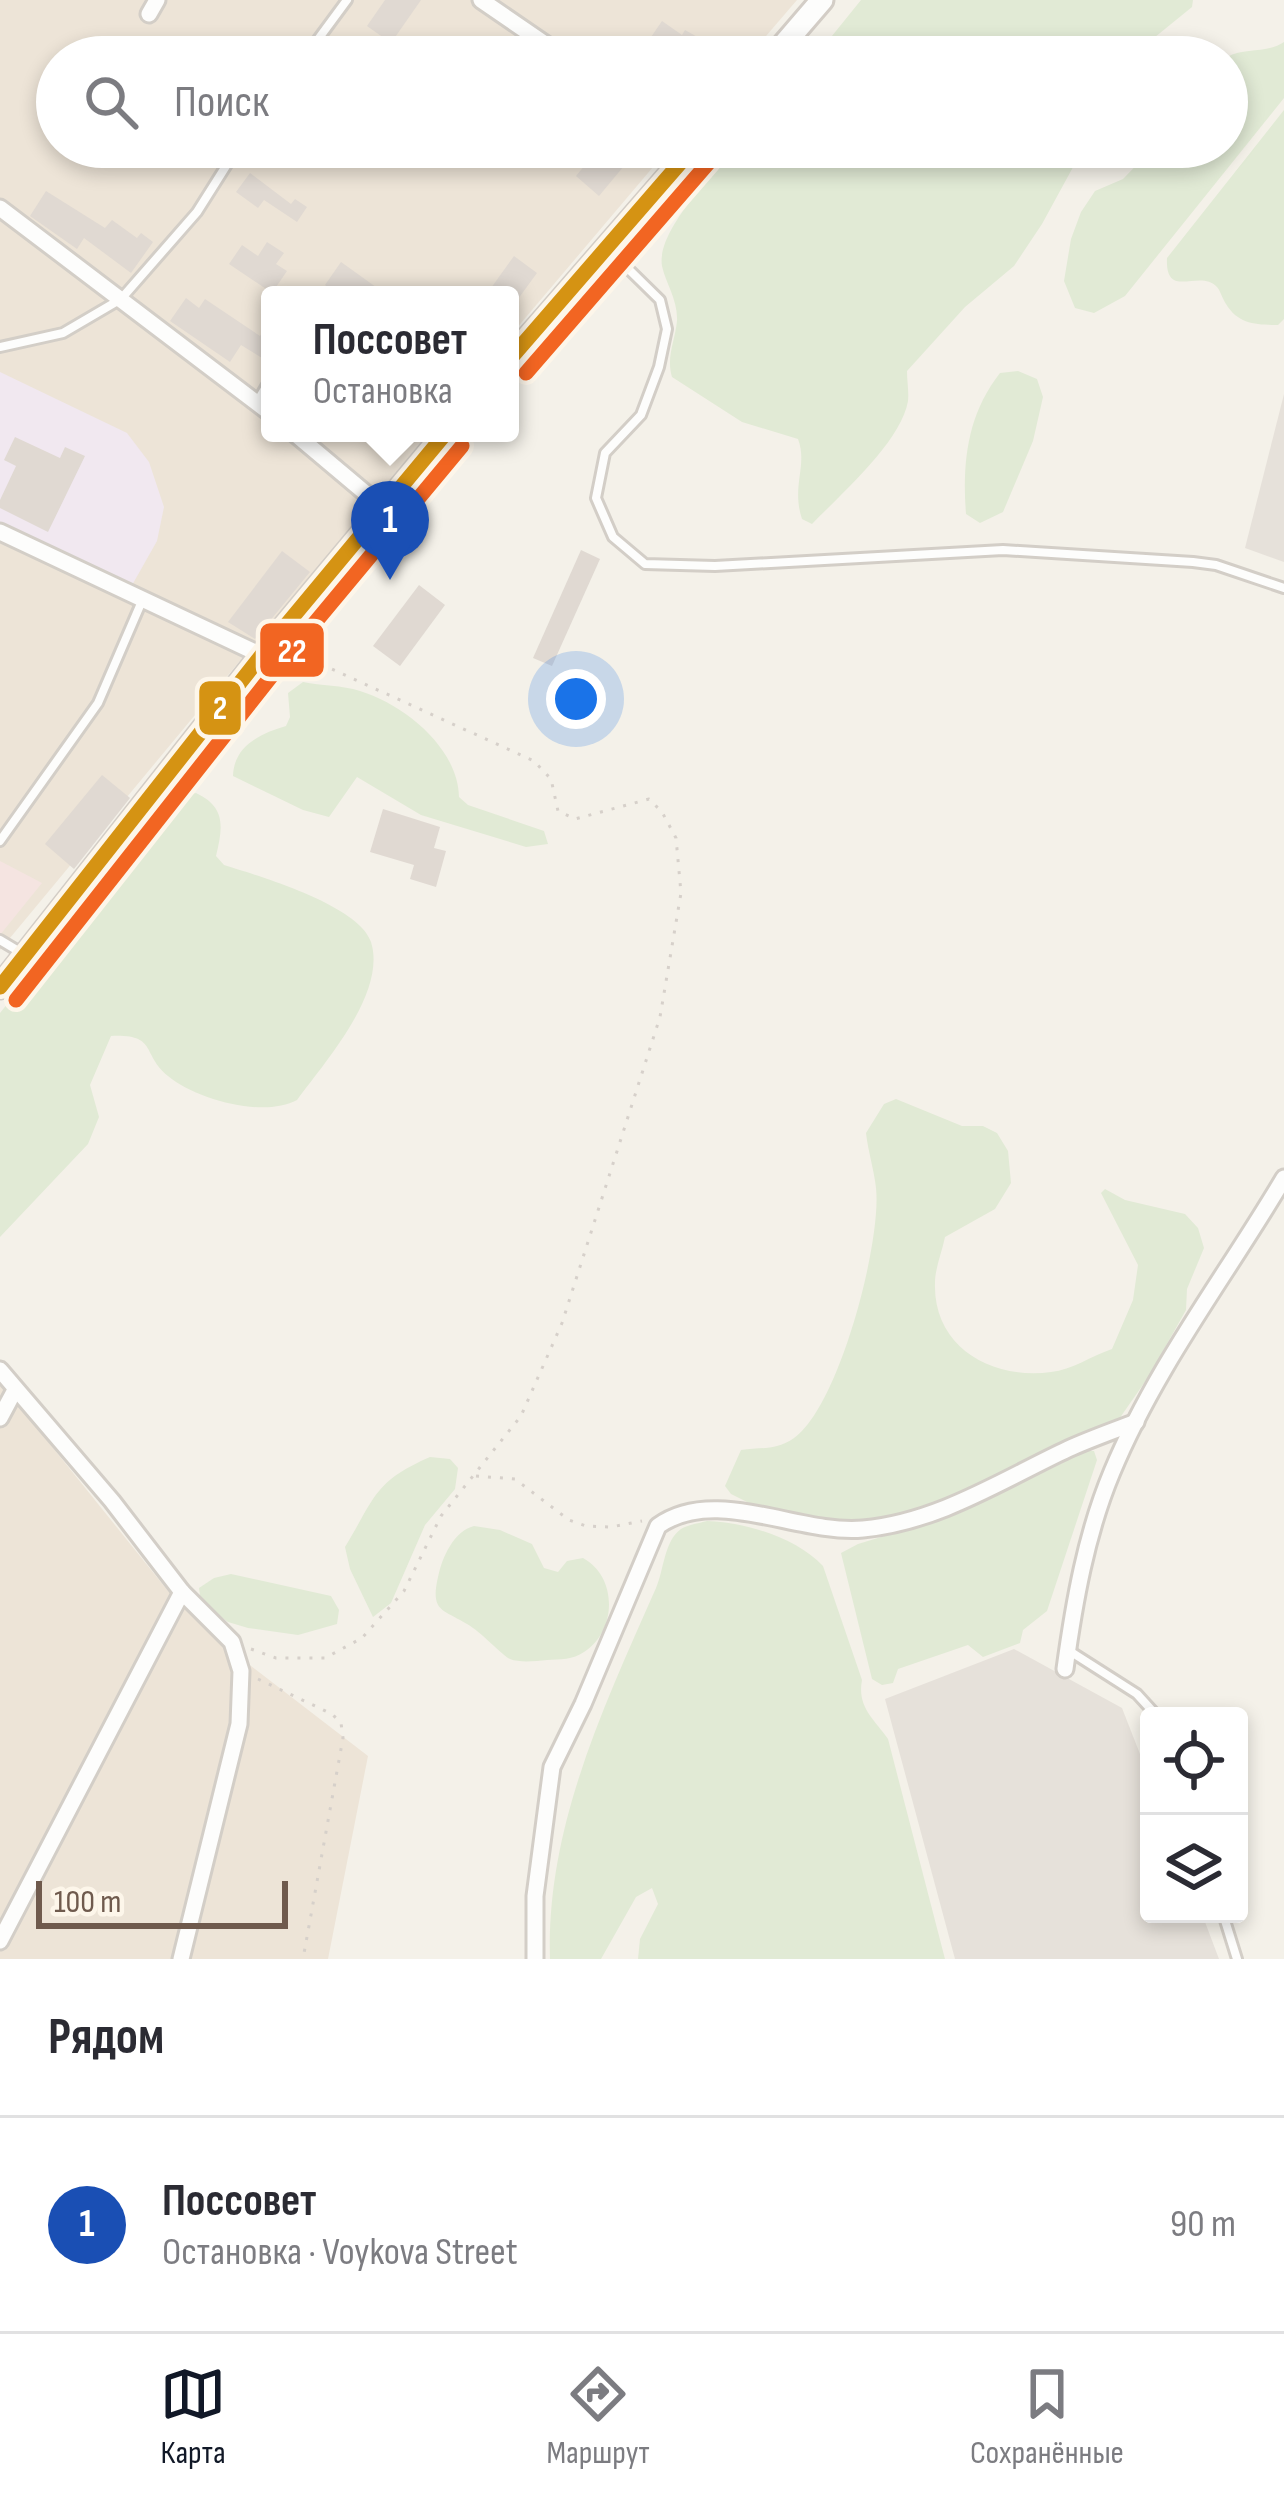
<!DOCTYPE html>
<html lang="ru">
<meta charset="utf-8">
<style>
body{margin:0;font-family:"Sofia Sans Condensed",sans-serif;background:#f7f7f7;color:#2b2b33}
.controls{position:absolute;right:36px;bottom:36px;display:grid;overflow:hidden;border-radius:12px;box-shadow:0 6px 18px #0003}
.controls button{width:108px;height:108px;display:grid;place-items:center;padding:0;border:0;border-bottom:3px solid #e1e1e2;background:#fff;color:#2b2b33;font:60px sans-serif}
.scale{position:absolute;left:36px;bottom:30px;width:252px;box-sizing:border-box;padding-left:12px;border:6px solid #6f5a4d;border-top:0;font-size:33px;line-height:42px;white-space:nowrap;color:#6f5a4d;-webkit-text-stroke:9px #fdf6ea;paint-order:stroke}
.you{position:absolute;left:576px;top:699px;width:42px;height:42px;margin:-30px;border:9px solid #fff;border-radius:50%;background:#1a73e8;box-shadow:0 0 0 18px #1a73e833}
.badge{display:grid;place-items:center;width:78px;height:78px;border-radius:50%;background:#111827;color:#fff;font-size:39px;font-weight:700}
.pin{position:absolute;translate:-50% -99px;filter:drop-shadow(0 3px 6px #0008)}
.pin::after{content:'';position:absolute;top:63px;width:42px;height:36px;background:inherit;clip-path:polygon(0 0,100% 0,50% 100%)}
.popup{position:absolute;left:261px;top:286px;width:258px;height:156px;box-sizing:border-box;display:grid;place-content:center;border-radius:12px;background:#fff;filter:drop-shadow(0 3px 9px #0005);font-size:39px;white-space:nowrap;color:#7c7c81}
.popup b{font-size:45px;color:#2b2b33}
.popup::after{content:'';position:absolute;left:50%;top:100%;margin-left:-24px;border:24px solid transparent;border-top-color:#fff}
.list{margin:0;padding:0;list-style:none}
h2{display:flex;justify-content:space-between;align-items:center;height:156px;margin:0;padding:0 48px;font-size:51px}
h2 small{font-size:39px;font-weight:400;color:#7c7c81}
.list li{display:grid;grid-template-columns:78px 1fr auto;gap:36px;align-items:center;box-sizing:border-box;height:216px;padding:0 48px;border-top:3px solid #e1e1e2}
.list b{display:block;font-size:45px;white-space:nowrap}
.list p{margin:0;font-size:39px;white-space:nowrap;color:#7c7c81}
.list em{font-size:39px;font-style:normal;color:#7c7c81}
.icon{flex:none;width:66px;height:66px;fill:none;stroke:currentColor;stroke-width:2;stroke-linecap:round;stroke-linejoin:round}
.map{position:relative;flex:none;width:1284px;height:1959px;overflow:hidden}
.search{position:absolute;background:#fff;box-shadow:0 6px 18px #0003;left:36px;right:36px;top:36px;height:132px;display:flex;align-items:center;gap:30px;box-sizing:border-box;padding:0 42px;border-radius:66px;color:#7c7c81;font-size:45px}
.sheet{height:372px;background:#fff}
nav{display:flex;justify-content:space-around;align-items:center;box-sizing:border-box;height:168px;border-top:3px solid #e1e1e2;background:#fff;font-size:33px;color:#7c7c81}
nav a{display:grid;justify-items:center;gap:6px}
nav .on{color:#111827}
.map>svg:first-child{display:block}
</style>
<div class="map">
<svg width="1284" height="1959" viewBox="0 0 1284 1959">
<rect width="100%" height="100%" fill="#f4f1e9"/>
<!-- residential -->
<g fill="#ede4d7">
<path d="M0,0H797L748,57H57V147H670L510,336V295H270V433H429L0,950Z"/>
<path d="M0,1382L168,1591L251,1666L368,1756L328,1959H0Z"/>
</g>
<!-- industrial -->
<g fill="#e6e1da">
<path d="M1284,394V562L1245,548Z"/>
<path d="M1014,1649L1122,1708L1149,1777V1914H1202L1219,1959H955L885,1699Z"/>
</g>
<!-- education -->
<path fill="#f1e8f0" d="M0,372L127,433L149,462L164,507L157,541L131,587L0,526Z"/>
<!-- medical -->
<path fill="#f5e4e1" d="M0,861L42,883L0,935Z"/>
<!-- green -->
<g fill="#e1ead5">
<path d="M861,0H1193L1192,7L1144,46L1137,57H815Z"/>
<path d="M1284,42V98L1125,296L1094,313L1075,308L1064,281L1071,239L1081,212L1095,191L1123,179L1154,147H1227V57C1245,47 1266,54 1284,42Z"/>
<path d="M1284,110V319L1278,325C1256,325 1238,324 1226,304C1223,300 1220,290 1217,287C1200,268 1165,301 1167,258Z"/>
<path d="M738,147H1084L1042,224L1014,266L965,307L907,371C907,381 909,392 908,401C901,442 841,494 812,524L802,519C791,486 808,465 798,439L742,422L672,377C666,357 675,341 677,321C678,300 666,284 662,266C656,231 715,172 738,147Z"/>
<path d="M1018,371L1037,379L1043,397L1033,441L1003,512L980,523L966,514C962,463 967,415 1000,373Z"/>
<path d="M303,682C321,686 342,685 360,691C405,705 458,748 459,797L468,805L544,831L548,844L526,847L421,815L357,777L329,817L303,810L233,776C234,746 259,734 286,726L290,717L288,693Z"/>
<path d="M196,793C226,807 223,827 216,856L224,865C259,876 359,905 371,942C387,993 324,1063 297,1100C264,1118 197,1100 168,1076C141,1054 158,1034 111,1036L90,1085L99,1117L88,1144L0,1237V1013L163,810L177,797Z"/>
<path d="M896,1099L962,1126H983L997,1133L1008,1151L1011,1183L995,1209L945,1237C942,1252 935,1268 935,1283C933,1347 992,1380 1051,1372C1072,1370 1091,1356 1112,1349L1133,1300L1138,1265L1101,1193L1105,1189L1125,1200L1185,1214L1198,1228L1204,1248L1187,1289L1186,1310L1149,1376L1117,1422L927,1509L891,1516L824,1525L749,1503L731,1494L725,1486L741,1450C760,1447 776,1451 794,1438C839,1407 882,1241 876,1188C874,1170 868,1151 866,1133L884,1104Z"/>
<path d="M1086,1451H1094L1097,1460L1047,1611L1023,1630L1020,1643L983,1657L968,1645L898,1669L893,1683L882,1685L872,1679L841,1553L858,1544L960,1513Z"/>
<path d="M430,1457L450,1459L458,1468L455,1489L425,1525L391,1603L373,1617L350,1569L345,1547C375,1498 373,1482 430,1457Z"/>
<path d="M707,1521C745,1522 797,1538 823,1566L862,1680C857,1707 873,1718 888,1739L945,1959H638L640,1939L658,1904L652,1888L636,1897L601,1959H550C546,1827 604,1706 656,1588C664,1570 664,1541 681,1529C687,1525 700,1523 707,1521Z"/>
<path d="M474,1526L500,1530L532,1544L544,1568L558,1572L567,1561L583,1558C618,1577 617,1631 584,1652C573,1660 560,1659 547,1660C536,1661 520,1663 510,1659C503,1656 480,1631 467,1624C443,1609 430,1612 438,1577C442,1557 454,1531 474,1526Z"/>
<path d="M231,1574L331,1596L339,1610L337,1624L298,1635L248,1628L228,1622L201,1603L199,1588L214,1578Z"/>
</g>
<!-- building -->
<g fill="#e0d9d2">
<path d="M385,0H421L391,43L367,26Z"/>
<path d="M662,21L682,35L685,30L701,39L691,57H662L666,51L649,40Z"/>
<path d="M600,147H623L633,155L599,196L576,176Z"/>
<path d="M250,173L291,204L295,199L307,207L297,222L264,200L258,208L236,192Z"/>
<path d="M46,191L105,228L112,220L137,238L141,233L153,242L131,273L84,238L77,249L30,216Z"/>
<path d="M267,242L284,253L276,264L287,271L272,293L229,264L242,245L258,256Z"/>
<path d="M514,256L537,273L510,310V295H486Z"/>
<path d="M341,262L387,295H339L325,285Z"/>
<path d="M186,298L199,308L205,299L260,336L270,320V363L241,345L230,362L170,321Z"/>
<path d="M15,437L60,458L65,447L85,456L48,532L0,508V500L16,466L4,460Z"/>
<path d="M581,550L600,559L552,666L533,658Z"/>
<path d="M282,551L310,572L255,639L228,622Z"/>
<path d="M419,585L445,605L400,666L373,646Z"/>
<path d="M102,775L130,798L74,869L45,844Z"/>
<path d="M383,809L440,827L434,848L446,851L436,887L410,879L414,865L370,852Z"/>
</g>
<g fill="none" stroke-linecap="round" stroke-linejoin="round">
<defs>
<g id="lane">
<path d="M305,57L347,0"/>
<path d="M608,249L660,300L667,329L659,367L641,415L605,453L596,498L613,537L645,564L715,566L1003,550L1193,562L1216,565L1284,588"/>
<path d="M0,347L63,333L121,299L197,212L238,147"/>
<path d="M257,402L270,380"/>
<path d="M0,841L98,703L142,601"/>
<path d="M0,940L25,955"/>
<path d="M1068,1650L1137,1694L1157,1716"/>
<path d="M1223,1914L1237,1959"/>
</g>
<g id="street">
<path d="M481,0L564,57"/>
<path d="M149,14L157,0"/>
<path d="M0,208L270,413"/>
<path d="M294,433L382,507"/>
<path d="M0,532L261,655"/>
<path d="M0,1370L112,1501L182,1592L232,1642L241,1671L239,1724L181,1959"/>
<path d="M0,1418L15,1390"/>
<path d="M1065,1669C1074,1603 1086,1534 1112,1472C1156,1366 1226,1276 1284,1178"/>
<path d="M0,1941L182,1592"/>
<path d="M535,1959V1896L552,1767L583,1704L658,1526C715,1485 798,1535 863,1529C938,1522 1002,1480 1068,1449C1090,1439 1113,1431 1136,1422"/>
</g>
<g id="secondary">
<path d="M773,57L822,0"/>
<path d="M510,359L694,147"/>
<path d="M0,987L272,642L446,433"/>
</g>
</defs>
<!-- lane casing -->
<use href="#lane" stroke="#d3cec7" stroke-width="14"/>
<!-- street casing -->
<use href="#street" stroke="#d3cec7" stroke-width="21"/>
<!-- secondary casing -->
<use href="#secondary" stroke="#d3cdc6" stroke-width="27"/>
<!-- path -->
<g stroke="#d6d0ca" stroke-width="3" stroke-dasharray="3 9" stroke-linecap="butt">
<path d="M476,1476L515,1479L569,1520L586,1526L611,1527L642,1521"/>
<path d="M251,1649L276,1658H325L362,1638L404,1591L441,1516L521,1416L562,1323L660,1017L681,893L676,838L662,812L649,799L575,819L558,811L551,779L534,761L290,650"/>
<path d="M258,1679L332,1714L341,1723L343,1738L303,1959"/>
</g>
<!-- lane -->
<use href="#lane" stroke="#fdfdfc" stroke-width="8"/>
<!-- street -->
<use href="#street" stroke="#fdfdfc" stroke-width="15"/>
<!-- secondary -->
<use href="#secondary" stroke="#fdfdfc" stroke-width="21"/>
<defs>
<g id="bus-1">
<path d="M510,359L694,147"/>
<path d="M0,987L272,642L446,433"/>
</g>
<g id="bus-2">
<path d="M526,373L710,161"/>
<path d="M16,1000L288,655L462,446"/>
</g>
</defs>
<!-- bus-1 casing -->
<use href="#bus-1" stroke="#fdf6ea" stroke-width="24"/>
<!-- bus-2 casing -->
<use href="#bus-2" stroke="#fdf6ea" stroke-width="24"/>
<!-- bus-1 -->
<use href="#bus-1" stroke="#d59313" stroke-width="15"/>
<!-- bus-2 -->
<use href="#bus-2" stroke="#f26522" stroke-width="15"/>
</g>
<g stroke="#fdf6ea" stroke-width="4.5">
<rect x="258" y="621" width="68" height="58" rx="12" fill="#f26522"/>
<rect x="197" y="679" width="46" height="58" rx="12" fill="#d59313"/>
</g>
<g font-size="33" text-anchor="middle" font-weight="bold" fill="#fff">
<text x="292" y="662">22</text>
<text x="220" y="719">2</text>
</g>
</svg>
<div class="controls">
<button><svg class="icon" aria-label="locate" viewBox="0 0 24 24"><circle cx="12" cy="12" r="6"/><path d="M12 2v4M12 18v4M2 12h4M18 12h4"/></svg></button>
<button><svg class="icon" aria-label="layers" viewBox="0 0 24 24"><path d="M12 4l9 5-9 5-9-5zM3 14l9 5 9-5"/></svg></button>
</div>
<div class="scale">100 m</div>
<div class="you"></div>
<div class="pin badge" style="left:390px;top:580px;background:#1a4fb4">1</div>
<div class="popup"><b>Поссовет</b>Остановка</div>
<div class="search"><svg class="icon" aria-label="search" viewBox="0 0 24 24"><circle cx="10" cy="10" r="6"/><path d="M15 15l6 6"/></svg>Поиск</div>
</div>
<section class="sheet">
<h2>Рядом<small></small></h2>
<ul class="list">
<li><span class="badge" style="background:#1a4fb4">1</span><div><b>Поссовет</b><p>Остановка · Voykova Street</p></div><em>90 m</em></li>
</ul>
</section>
<nav>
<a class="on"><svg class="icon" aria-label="map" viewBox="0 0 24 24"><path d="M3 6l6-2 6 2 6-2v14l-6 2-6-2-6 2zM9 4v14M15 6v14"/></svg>Карта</a>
<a><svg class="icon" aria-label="directions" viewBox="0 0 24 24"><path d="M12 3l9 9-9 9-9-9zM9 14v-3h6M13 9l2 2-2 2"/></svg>Маршрут</a>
<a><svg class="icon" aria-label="saved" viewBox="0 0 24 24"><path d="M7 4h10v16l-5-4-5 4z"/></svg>Сохранённые</a>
</nav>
